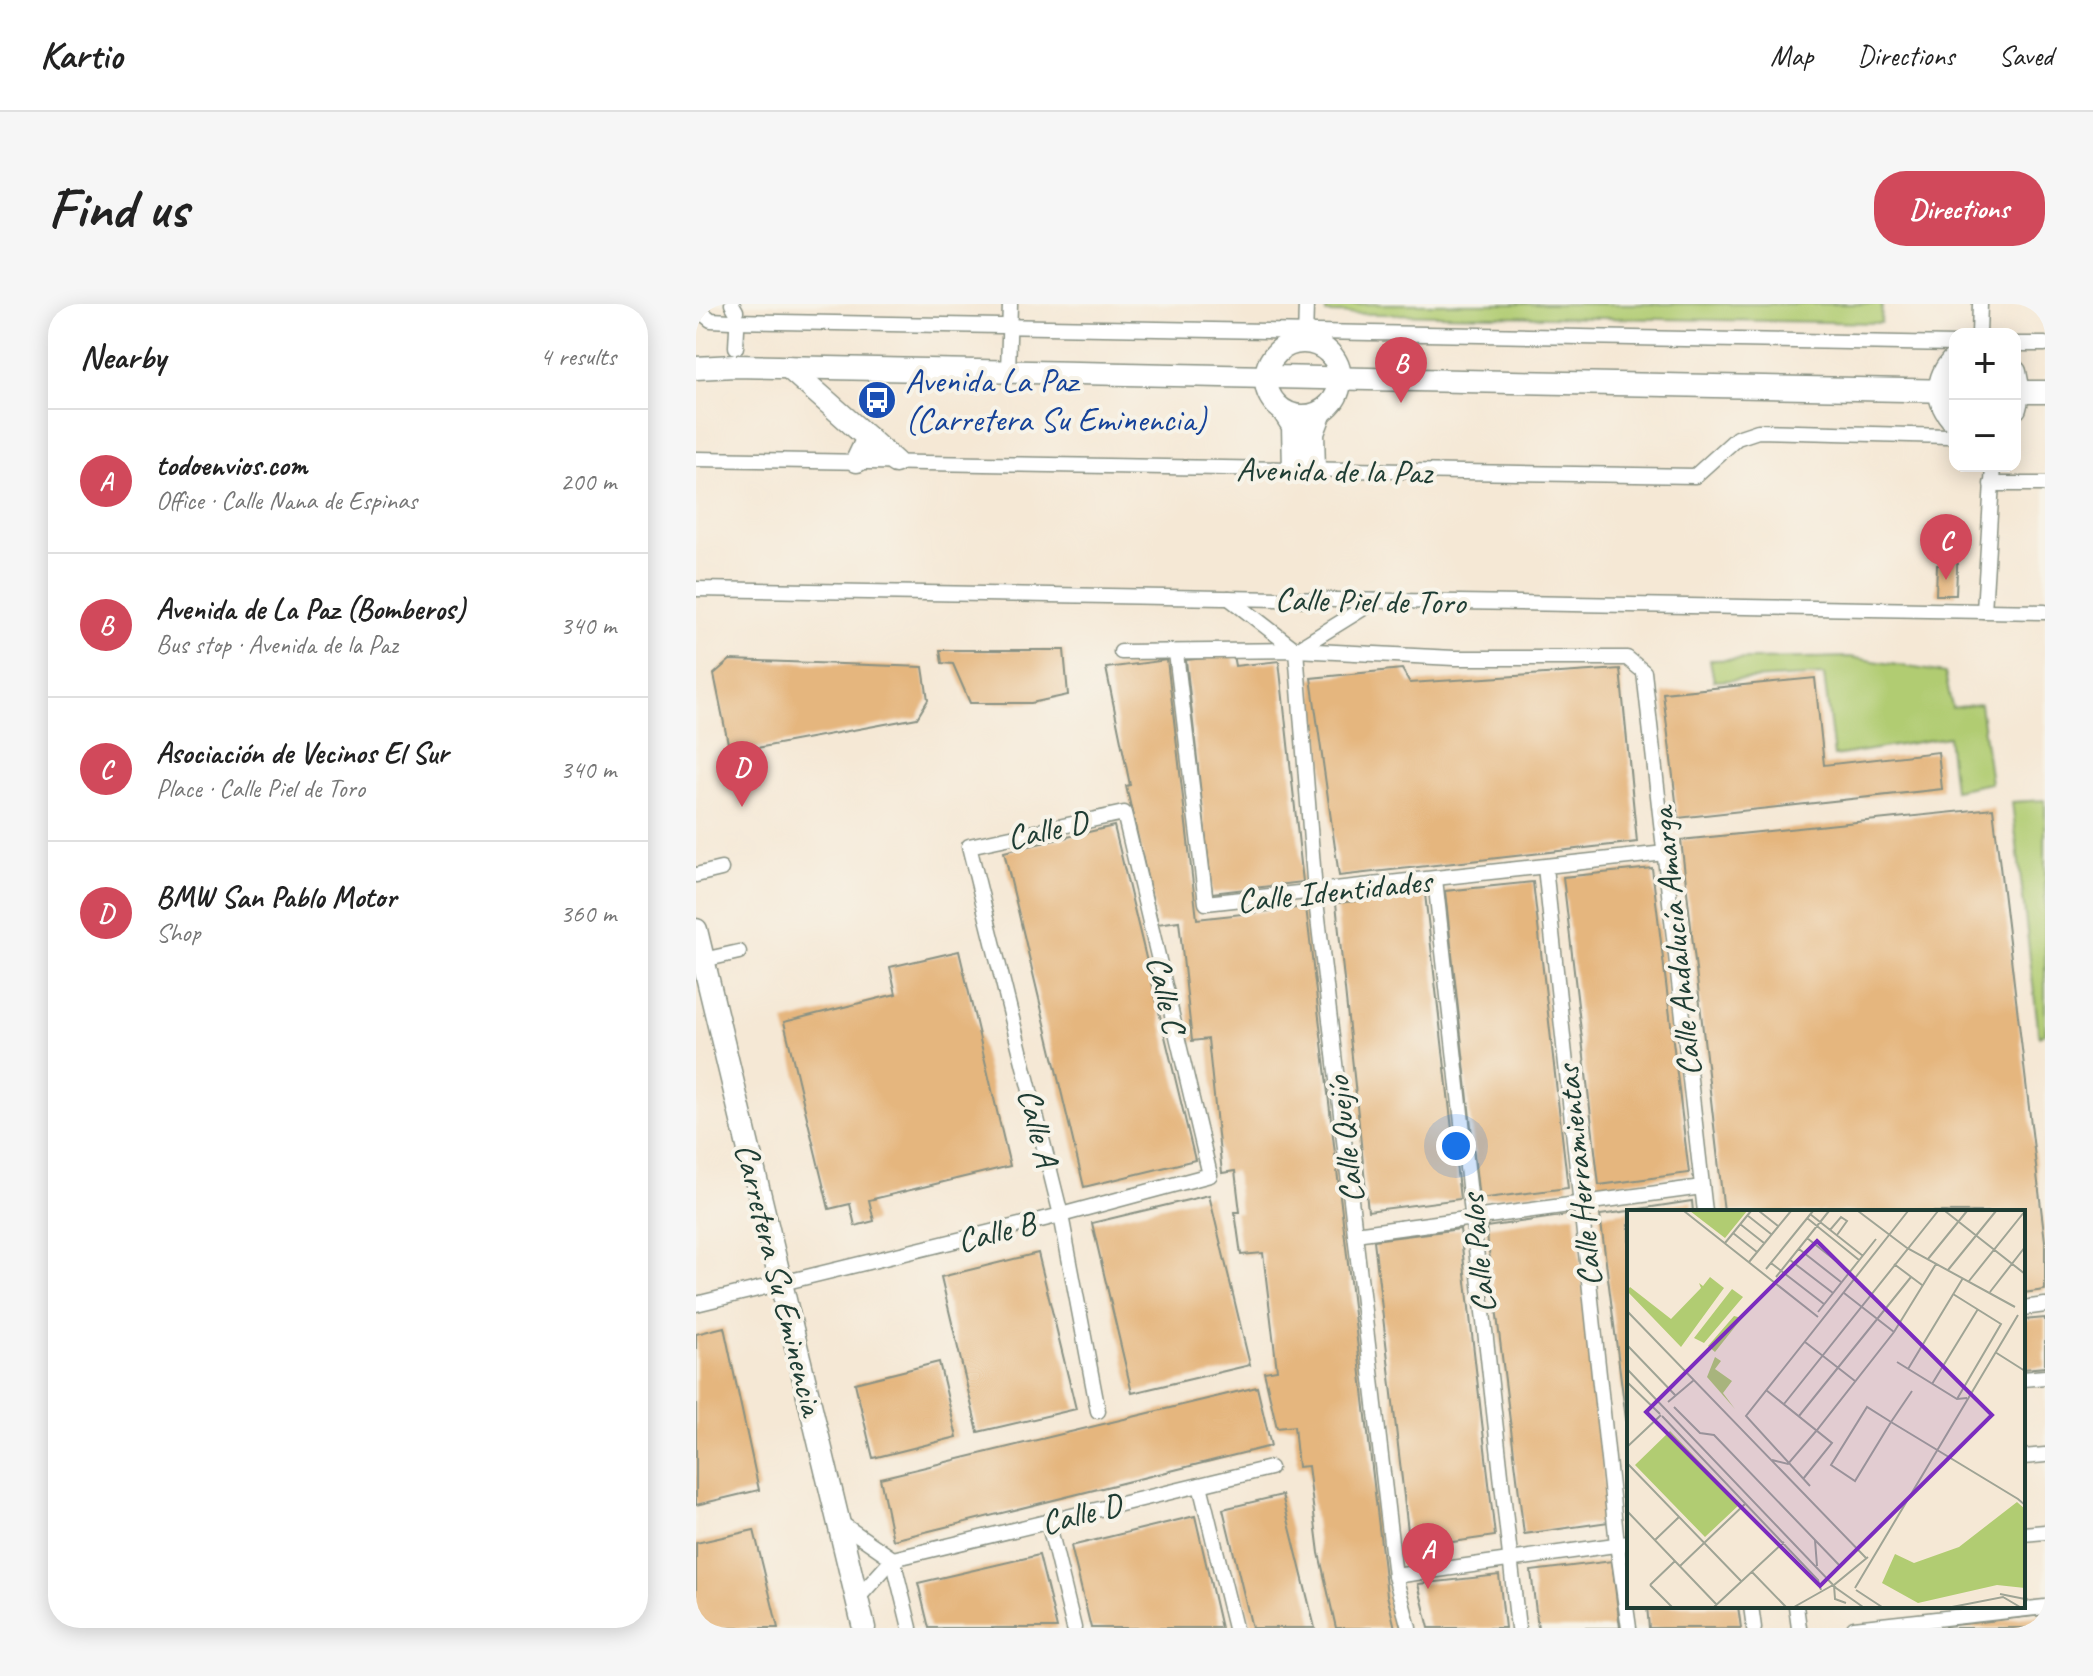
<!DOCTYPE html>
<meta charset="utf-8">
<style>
body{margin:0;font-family:Caveat,sans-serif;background:#f6f6f6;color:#222}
.controls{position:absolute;right:24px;top:24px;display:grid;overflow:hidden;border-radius:16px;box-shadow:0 4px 20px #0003}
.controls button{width:72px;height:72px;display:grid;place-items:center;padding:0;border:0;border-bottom:2px solid #e0e0e0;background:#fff;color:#222;font:40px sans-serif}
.you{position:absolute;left:760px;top:842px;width:28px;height:28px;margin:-20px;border:6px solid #fff;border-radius:50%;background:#1a73e8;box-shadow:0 0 0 12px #1a73e833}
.badge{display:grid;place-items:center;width:52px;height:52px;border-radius:50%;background:#d1495b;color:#fff;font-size:26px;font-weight:700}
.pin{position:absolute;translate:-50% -66px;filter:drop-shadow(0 2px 4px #0008)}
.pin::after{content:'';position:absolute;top:42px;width:28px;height:24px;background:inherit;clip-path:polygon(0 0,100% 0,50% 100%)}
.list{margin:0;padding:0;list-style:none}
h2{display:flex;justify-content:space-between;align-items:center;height:104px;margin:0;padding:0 32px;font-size:34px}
h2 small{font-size:26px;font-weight:400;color:#767676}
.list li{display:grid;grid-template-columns:52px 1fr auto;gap:24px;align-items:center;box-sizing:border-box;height:144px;padding:0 32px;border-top:2px solid #e0e0e0}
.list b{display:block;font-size:30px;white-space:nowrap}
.list p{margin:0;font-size:26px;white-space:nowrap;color:#767676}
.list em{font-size:26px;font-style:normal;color:#767676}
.map{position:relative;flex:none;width:1349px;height:1324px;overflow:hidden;border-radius:32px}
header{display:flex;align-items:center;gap:48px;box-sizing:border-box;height:112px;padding:0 40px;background:#fff;border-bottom:2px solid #e0e0e0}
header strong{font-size:38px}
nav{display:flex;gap:44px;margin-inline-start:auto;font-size:28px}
.intro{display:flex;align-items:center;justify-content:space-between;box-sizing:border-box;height:192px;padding:0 48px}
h1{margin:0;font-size:56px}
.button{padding:20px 36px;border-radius:32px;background:#d1495b;color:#fff;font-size:28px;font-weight:700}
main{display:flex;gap:48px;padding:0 48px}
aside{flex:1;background:#fff;border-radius:32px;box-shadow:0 4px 20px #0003}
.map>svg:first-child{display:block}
</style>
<header>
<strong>Kartio</strong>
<nav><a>Map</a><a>Directions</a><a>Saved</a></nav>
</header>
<div class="intro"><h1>Find us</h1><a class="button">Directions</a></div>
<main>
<aside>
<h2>Nearby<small>4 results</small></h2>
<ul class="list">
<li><span class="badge">A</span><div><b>todoenvios.com</b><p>Office · Calle Nana de Espinas</p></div><em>200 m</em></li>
<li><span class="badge">B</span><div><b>Avenida de La Paz (Bomberos)</b><p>Bus stop · Avenida de la Paz</p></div><em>340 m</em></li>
<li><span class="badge">C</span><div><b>Asociación de Vecinos El Sur</b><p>Place · Calle Piel de Toro</p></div><em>340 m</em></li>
<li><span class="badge">D</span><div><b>BMW San Pablo Motor</b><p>Shop</p></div><em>360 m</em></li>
</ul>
</aside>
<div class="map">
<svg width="1349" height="1324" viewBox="0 0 1349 1324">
<rect width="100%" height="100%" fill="#f7f3e8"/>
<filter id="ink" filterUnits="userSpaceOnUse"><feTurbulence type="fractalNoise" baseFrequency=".0125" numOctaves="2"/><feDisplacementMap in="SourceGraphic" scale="16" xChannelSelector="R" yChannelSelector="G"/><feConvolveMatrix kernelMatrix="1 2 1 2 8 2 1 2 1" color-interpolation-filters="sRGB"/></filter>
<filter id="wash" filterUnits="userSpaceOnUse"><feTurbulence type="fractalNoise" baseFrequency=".006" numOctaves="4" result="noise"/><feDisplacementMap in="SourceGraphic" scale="32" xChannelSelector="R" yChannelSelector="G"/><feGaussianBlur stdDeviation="1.8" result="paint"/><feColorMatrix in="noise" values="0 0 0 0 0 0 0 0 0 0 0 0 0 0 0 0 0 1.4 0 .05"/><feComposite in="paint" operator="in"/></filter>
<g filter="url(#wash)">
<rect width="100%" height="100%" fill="#f5e8d5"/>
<!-- green -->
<g fill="#b1cc72" stroke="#688453" stroke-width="2">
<path d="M630,0H1186L1185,19L630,9Z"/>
<path d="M1154,353L1249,369L1256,404L1284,400L1295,479L1258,486L1252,433L1138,452L1128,371L1018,377L1014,356Z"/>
<path d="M1349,496V729L1343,732L1316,498Z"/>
</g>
<g id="blocks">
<!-- building -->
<g fill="#e5b67e">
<path d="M1249,237L1262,239L1260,291H1240L1241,261H1246Z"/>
<path d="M244,346H368L372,391L335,399H274L257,360L246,359Z"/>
<path d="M537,351L539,362L583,357L607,578L516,589L490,356Z"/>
<path d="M34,356L227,363L232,396L221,414L34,449L18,370Z"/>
<path d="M471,356L501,615L610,603L691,1291L699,1324H640L623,1249L612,1162L602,1163L598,1122L581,1124L568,1068L581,1066L567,949L545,951L539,908H544L539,867L526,869L512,735L496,737L483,617L462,620L430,482L434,481L410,364Z"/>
<path d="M706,365L714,379L924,365L941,538L643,572L615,374Z"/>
<path d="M1119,374L1128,461L1242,448L1246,485L982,514L967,389Z"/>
<path d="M1297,504L1349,937V986L1327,989V908H1028L985,536Z"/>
<path d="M418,522L499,856L388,883L308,548Z"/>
<path d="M956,564L993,869L903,881L867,573Z"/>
<path d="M837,578L872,884L783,895L749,587Z"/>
<path d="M729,590L764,895L672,907L640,599Z"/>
<path d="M263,647L314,862L173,896L178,917L159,922L154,900L133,905L88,718L200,690L194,663Z"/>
<path d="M513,891L554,1061L436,1089L396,919Z"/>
<path d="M996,897L997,908H936V906Z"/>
<path d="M933,907V1123H931L904,911Z"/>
<path d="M879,910L913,1218L828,1230L790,923Z"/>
<path d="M764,925L799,1232L714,1244L678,936Z"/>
<path d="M342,949L380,1105L282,1128L245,973Z"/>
<path d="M1349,1014V1063L1327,1065V1016Z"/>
<path d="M28,1023L63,1186L0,1201V1030Z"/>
<path d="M243,1058L261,1133L177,1154L159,1079Z"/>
<path d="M561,1083L575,1142L197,1236L184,1174Z"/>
<path d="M586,1191L619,1324H556L527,1205Z"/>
<path d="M499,1212L525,1324H395L375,1242Z"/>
<path d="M58,1226L82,1324H0V1239Z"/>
<path d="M343,1251L361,1324H233L222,1279Z"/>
<path d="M916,1257L924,1324H842L835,1267Z"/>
<path d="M803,1271L809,1324H733L722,1280Z"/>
<path d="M951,1302H1042L1045,1324H953Z"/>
<path d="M1347,1311L1348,1324H1249V1322Z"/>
</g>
</g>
</g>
<g filter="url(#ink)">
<use href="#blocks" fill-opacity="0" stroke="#8a9284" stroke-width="2"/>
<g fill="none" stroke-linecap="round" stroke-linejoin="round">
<defs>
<g id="street">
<path d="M36,0L40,7"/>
<path d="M0,4L15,16L35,17L1259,40"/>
<path d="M1283,30L1284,0"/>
<path d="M609,38L610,0"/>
<path d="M1319,40H1349"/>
<path d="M40,43L41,25"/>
<path d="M312,68L314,0"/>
<path d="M0,155L999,172L1041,134L1062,127L1252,132L1259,130"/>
<path d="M1295,180H1349"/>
<path d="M0,285L1349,308"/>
<path d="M533,294L600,346"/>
<path d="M679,297L600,346L619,588L699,1272L713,1324"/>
<path d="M1288,307L1297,162"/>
<path d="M425,348L600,346L758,354H931L948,368L1009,908"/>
<path d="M480,349L510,599L969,549"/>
<path d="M849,563L921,1240L933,1324"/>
<path d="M0,571L25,565"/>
<path d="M739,575L822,1324"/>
<path d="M7,656L43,648"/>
<path d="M659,930L1006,883"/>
<path d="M0,1000L365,911L514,871L428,509L273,542L365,911L402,1107"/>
<path d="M1327,1004L1349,1001"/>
<path d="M1327,1075L1349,1073"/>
<path d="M1327,1153L1349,1151"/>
<path d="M504,1181L539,1324"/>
<path d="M142,1217L197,1255"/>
<path d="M352,1217L378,1324"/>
<path d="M1327,1230L1349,1228"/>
<path d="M197,1255L214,1324"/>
<path d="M699,1272L933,1239"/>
<path d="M161,1295L197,1255L574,1164"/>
<path d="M1055,1302L1058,1324"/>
<path d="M1100,1302L1103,1324"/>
<path d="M1158,1324L1349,1303"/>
</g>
<g id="primary">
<circle cx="607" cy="75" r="37"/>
<path d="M1259,54C1239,74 1239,98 1259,118"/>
<path d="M92,63L199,158"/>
<path d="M0,64L38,62L1259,87"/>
<path d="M1319,68L1323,88L1319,104"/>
<path d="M1319,88H1349"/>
<path d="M588,108L597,122L598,165"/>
<path d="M161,157L172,134"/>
<path d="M618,166L617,129L625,108"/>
<path d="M0,626L168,1324"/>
</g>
</defs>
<!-- street casing -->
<use href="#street" stroke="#8a9284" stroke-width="17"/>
<!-- primary casing -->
<use href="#primary" stroke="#8a9284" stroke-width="25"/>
<!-- street -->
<use href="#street" stroke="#fff" stroke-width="14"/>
<!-- primary -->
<use href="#primary" stroke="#fff" stroke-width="22"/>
</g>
</g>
<!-- icons -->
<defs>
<symbol id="bus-disc" viewBox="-11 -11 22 22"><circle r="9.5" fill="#1a4fb4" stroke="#f7f3e8"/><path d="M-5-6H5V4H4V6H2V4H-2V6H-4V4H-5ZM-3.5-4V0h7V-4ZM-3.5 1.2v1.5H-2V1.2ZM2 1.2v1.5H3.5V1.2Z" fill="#fff"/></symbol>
</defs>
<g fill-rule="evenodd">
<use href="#bus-disc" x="159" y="74" width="44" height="44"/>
</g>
<g text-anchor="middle" stroke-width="8" stroke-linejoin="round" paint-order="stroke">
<!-- transit labels -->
<g font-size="34" fill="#164399" stroke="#f7f3e8" text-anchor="start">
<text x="209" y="88">Avenida La Paz<tspan x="209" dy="39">(Carretera Su Eminencia)</tspan></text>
</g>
<!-- street labels -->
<g font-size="34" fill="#1f3d34" stroke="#f7f3e8">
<text transform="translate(638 166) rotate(1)" y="12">Avenida de la Paz</text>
<text transform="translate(674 296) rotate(1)" y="12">Calle Piel de Toro</text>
<text transform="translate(351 525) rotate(-12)" y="12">Calle D</text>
<text transform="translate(638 586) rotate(-6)" y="12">Calle Identidades</text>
<text transform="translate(979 638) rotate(-96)" y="12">Calle Andalucía Amarga</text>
<text transform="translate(471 690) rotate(77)" y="12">Calle C</text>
<text transform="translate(343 823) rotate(76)" y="12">Calle A</text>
<text transform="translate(648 836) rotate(-97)" y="12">Calle Quejío</text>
<text transform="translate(882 872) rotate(-96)" y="12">Calle Herramientas</text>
<text transform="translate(300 927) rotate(-14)" y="12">Calle B</text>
<text transform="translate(781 950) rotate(-96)" y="12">Calle Palos</text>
<text transform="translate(84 975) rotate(76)" y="12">Carretera Su Eminencia</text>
<text transform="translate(385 1209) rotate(-14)" y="12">Calle D</text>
</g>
</g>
<!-- overview -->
<g transform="translate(931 906)">
<rect width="398" height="398" fill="#f5e8d5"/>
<path d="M63,1H120L98,28ZM83,67L97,78L54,137L0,81L3,77L44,109L74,78L72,73L76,76ZM105,79L116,87L77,133L67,128ZM107,106L115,108L88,142L81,136ZM88,147L94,151L88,159L105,171L96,183L108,199L80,167ZM43,221L113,294L78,327L8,255ZM390,292L398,299V378L370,375L291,393L255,373L268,344L287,353L332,337Z" fill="#b1cc72"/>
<path fill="none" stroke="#9fa495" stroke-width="2" d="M57,1L191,107M132,1L151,16M231,1L280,38L388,97M318,1L398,64M183,4L236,46M120,5L144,24M180,8L232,50M113,14L137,33M203,20L214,7L220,11L210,25M106,23L130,42M180,28L223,62M98,33L124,1M172,39L214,72M301,49L340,1M163,50L206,83M122,52L164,1M144,53L197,94M267,54L295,75M139,59L186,1M321,60L369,1M149,67L202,1M342,71L398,1M363,82L398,37M217,83L267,122M326,84L374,114L330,189M0,101L240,349M191,102L249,29M178,132L228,171M0,135L49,186M368,142L398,161M270,152L330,189L340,188M0,159L209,378L236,397M281,159L336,68M0,172L33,204M305,174L351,99M139,180L205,233L176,269M285,181L264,212L228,271L204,255L240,197L264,212L391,289L398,295M41,192L67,170M157,194L311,1M47,197L73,223L87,225L214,357M35,206L191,370L194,380M172,206L284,67M0,237L34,205M145,250L161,254L190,220L267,122L309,54M0,253L115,372M183,276L119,206L281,1M0,301L90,395M28,330L52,307M188,330L190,356M53,356L119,293M125,362L159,397M23,375L48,351M23,375L45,397M228,378L391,105M229,380L255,397M373,384L398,389M219,393L208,389L207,375L241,347M87,397L157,332M167,397L206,375M325,397L376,387L393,397"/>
<path fill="#7b2cbf" fill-opacity="0.15" stroke="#7b2cbf" stroke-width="4" d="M190,31L365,205L193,376L19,202Z"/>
<rect width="398" height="398" fill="none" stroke="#1f3d34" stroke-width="4"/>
</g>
</svg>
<div class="controls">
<button>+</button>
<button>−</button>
</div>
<div class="you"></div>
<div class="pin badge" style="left:732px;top:1285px">A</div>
<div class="pin badge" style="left:705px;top:99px">B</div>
<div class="pin badge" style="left:1250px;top:276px">C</div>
<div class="pin badge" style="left:46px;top:503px">D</div>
</div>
</main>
